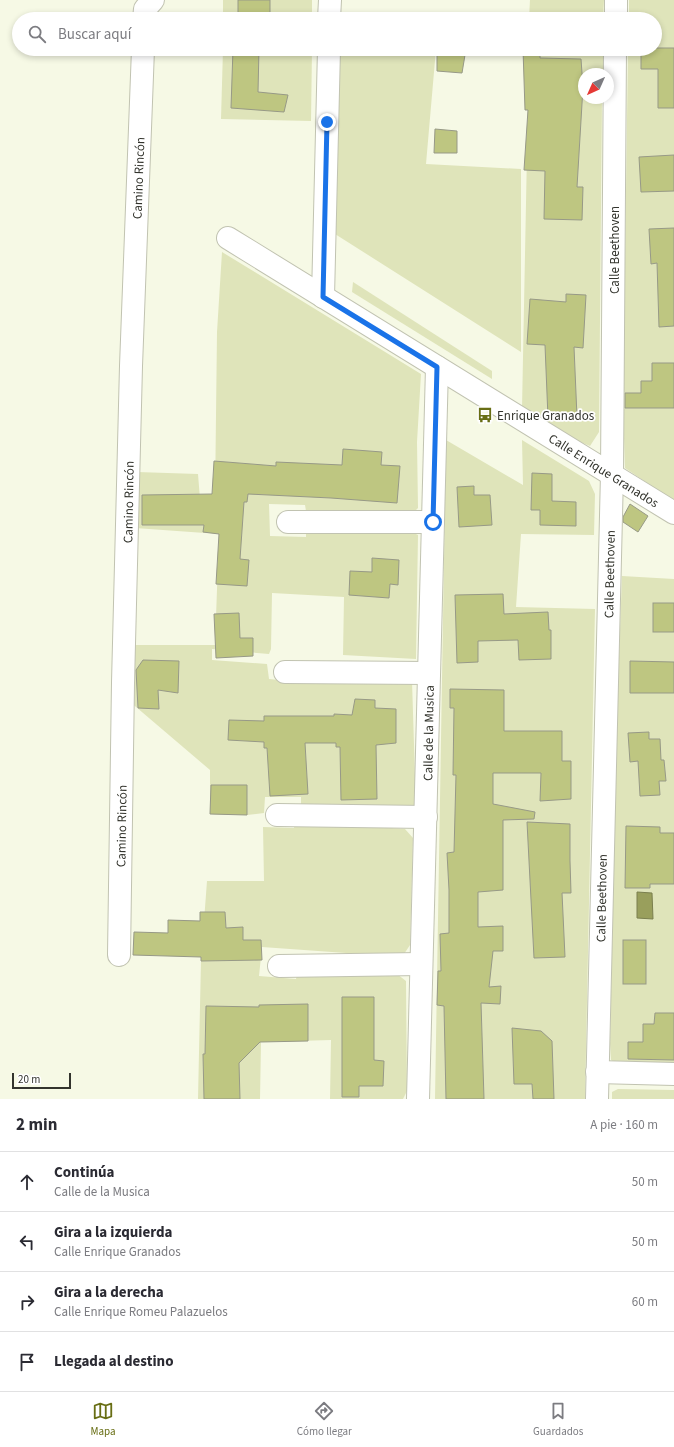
<!DOCTYPE html>
<html lang="es">
<meta charset="utf-8">
<style>
body{margin:0;font-family:"Source Sans 3",sans-serif;background:#f7f7f7;color:#2b2b33}
.compass{position:absolute;left:578px;top:68px;width:36px;height:36px;border-radius:50%;background:#fff;box-shadow:0 2px 6px #0003;rotate:225deg}
.scale{position:absolute;left:12px;bottom:10px;width:59px;box-sizing:border-box;padding-left:4px;border:2px solid #33342d;border-top:0;font-size:11px;line-height:14px;white-space:nowrap;color:#33342d;-webkit-text-stroke:3px #fff;paint-order:stroke}
.stop{position:absolute;width:12px;height:12px;margin:-9px;border:3px solid #1a73e8;border-radius:50%;background:#fff}
.stop.end{background:#1a73e8;border-color:#fff;box-shadow:0 1px 4px #0008}
.list{margin:0;padding:0;list-style:none}
h2{display:flex;justify-content:space-between;align-items:center;height:52px;margin:0;padding:0 16px;font-size:17px}
h2 small{font-size:13px;font-weight:400;color:#7c7c81}
.list li{display:grid;grid-template-columns:26px 1fr auto;gap:12px;align-items:center;box-sizing:border-box;height:60px;padding:0 16px;border-top:1px solid #e1e1e2}
.list b{display:block;font-size:15px;white-space:nowrap}
.list p{margin:0;font-size:13px;white-space:nowrap;color:#7c7c81}
.list em{font-size:13px;font-style:normal;color:#7c7c81}
.icon{flex:none;width:22px;height:22px;fill:none;stroke:currentColor;stroke-width:2;stroke-linecap:round;stroke-linejoin:round}
.map{position:relative;flex:none;width:674px;height:1099px;overflow:hidden}
.search{position:absolute;background:#fff;box-shadow:0 2px 6px #0003;left:12px;right:12px;top:12px;height:44px;display:flex;align-items:center;gap:10px;box-sizing:border-box;padding:0 14px;border-radius:22px;color:#7c7c81;font-size:15px}
.sheet{height:292px;background:#fff}
nav{display:flex;justify-content:space-around;align-items:center;box-sizing:border-box;height:56px;border-top:1px solid #e1e1e2;background:#fff;font-size:11px;color:#7c7c81}
nav a{display:grid;justify-items:center;gap:2px}
nav .on{color:#686e14}
.map>svg:first-child{display:block}
</style>
<div class="map">
<svg width="674" height="1099" viewBox="0 0 674 1099">
<rect width="100%" height="100%" fill="#f6f9e5"/>
<!-- green -->
<g fill="#dfe4ba">
<rect x="223" y="0" width="89" height="19"/>
<path d="M530,0H604L603,19H529Z"/>
<path d="M629,0H674V408H667H674V501L625,468L623,408L628,49H655V19H629Z"/>
<path d="M329,15H439L438,19H329Z"/>
<path d="M223,49H312L311,121L221,119Z"/>
<path d="M329,49H436L426,164L521,169V352L335,234Z"/>
<path d="M529,49H603V74H584V98H602L599,432L590,446L578,441L522,409Z"/>
<path d="M222,252L421,374L417,442L418,508L414,512L306,511L305,505L269,504L270,536L306,537V532L410,531L418,535L416,659L343,655L344,597L272,593L271,649L269,654L212,649V660L267,664L269,679L299,682L412,681L416,808L301,805V797H265L264,813L247,815L210,814V770L129,701L131,645H215L219,534L135,528L137,472L198,474L200,499L215,498L217,332Z"/>
<path d="M353,282L492,371V379L352,292Z"/>
<path d="M446,440L523,485L522,440L589,481L595,494L594,535L521,534L516,607L595,609L585,1099H435Z"/>
<path d="M622,576L674,579V1068L620,1065L611,1060L610,1044L617,711Z"/>
<path d="M295,821L405,829L413,838L410,945L402,957L262,947L259,976L296,979L297,973L397,974L406,981L407,1091L403,1099H330L331,1040L261,1042L260,1099H198L201,961L207,881H264L263,827L294,828Z"/>
<path d="M618,1089L674,1090V1099H612V1092Z"/>
</g>
<!-- water -->
<path fill="#999f5c" stroke="#7a7f4e" d="M637,892L652,893L653,919L637,918Z"/>
<!-- building -->
<g fill="#bec681" stroke="#979987">
<rect x="238" y="0" width="32" height="19"/>
<path d="M655,48H674V108H658V69H641V49H655Z"/>
<path d="M233,49H259L258,92L288,95L284,112L231,108Z"/>
<path d="M523,49H540V58L581,59L583,87L577,187H583L582,220L544,219L545,171L524,170L528,110H525Z"/>
<path d="M437,52L465,55L462,73L437,71Z"/>
<path d="M435,129L457,131V153H434Z"/>
<path d="M674,155V191L641,192L639,157Z"/>
<path d="M674,228V326L659,327L657,263L651,264L649,229Z"/>
<path d="M566,294L586,295L583,348L574,347L577,417L548,418L545,345L527,344L530,299L566,302Z"/>
<path d="M652,363H674V408H625V393H641V381H652Z"/>
<path d="M343,449L382,452L381,465L400,466L397,503L331,498L248,494L247,502H244L240,559L249,560L247,586L216,584L219,534L203,532L204,525H142V495L212,494L214,461L276,466V462L342,465Z"/>
<path d="M532,473L552,474V501L576,502V526L540,525V510H531Z"/>
<path d="M474,486V495H490L492,525L459,527L457,487Z"/>
<path d="M630,504L648,516L638,532L623,522V517Z"/>
<path d="M372,558L399,560L398,585L390,584L389,598L349,595L350,571L372,572Z"/>
<path d="M503,594L504,614L548,612L549,630H551V659L519,660L518,640L478,641V662L457,663L455,595Z"/>
<rect x="653" y="603" width="21" height="29"/>
<path d="M239,613L240,638H253V656L216,658L214,614Z"/>
<path d="M143,660L179,661L178,693L158,690L159,709L138,708L136,670Z"/>
<path d="M630,661L674,662V693H630Z"/>
<path d="M450,689L504,690V731H562V761H571V799L540,801L541,773H493V804L535,812L534,819L503,820V890L478,892V927L503,926V951H493L489,987L501,986L500,1004L481,1003L484,1099H446L444,1006L437,1005L438,971H441L440,934L449,933V890L447,853L454,852L456,775H453L454,708H450Z"/>
<path d="M355,699L375,700V708L396,709V743L376,745L377,799L341,800L340,747H336V743H305L308,794L270,796L267,748H264V742L228,740L229,720L264,721V716H334V714L352,715Z"/>
<path d="M649,732V739H660L661,760H664L666,781H659L660,795L640,796L638,761L630,762L628,733Z"/>
<path d="M211,785H247V815L210,814Z"/>
<path d="M527,822L570,824V861L571,893H562L565,957L534,958Z"/>
<path d="M626,826L660,827V833H674V884H650V888H625Z"/>
<path d="M200,912H225L226,928L243,927V940H261L262,960L201,961V957L133,955L134,932L168,933V920L200,921Z"/>
<rect x="623" y="940" width="23" height="44"/>
<path d="M342,997H374V1060L384,1061L383,1086H359V1097H342Z"/>
<path d="M308,1004V1041L260,1042L239,1063L240,1099H204L203,1054H205L206,1006L259,1007V1005Z"/>
<path d="M655,1013H674V1060L628,1059V1042H643V1024H654Z"/>
<path d="M512,1028L541,1031L552,1041L554,1099H533L532,1084H514Z"/>
</g>
<g fill="none" stroke-linecap="round" stroke-linejoin="round">
<defs>
<g id="minor">
<path d="M144,19L145,9L153,0"/>
<path d="M329,19L330,0"/>
<path d="M616,19V0"/>
<path d="M228,238L674,513"/>
<path d="M323,297L329,49"/>
<path d="M288,522H433"/>
<path d="M285,672L429,673"/>
<path d="M277,815L426,817"/>
<path d="M119,955L123,683L131,366L143,49"/>
<path d="M279,966L421,964"/>
<path d="M597,1072L674,1074"/>
<path d="M418,1099L437,367"/>
<path d="M597,1099L612,474L615,49"/>
</g>
</defs>
<!-- minor casing -->
<use href="#minor" stroke="#c1c3b1" stroke-width="24"/>
<!-- minor -->
<use href="#minor" stroke="#fff" stroke-width="22"/>
</g>
<g fill="none" stroke-linecap="round" stroke-linejoin="round">
<!-- route -->
<path stroke="#1a73e8" stroke-width="5" d="M327,122L323,297L437,367L433,522"/>
</g>
<!-- icons -->
<defs>
<symbol id="bus-bare" viewBox="-9 -9 18 18"><path d="M-5-6H5V4H4V6H2V4H-2V6H-4V4H-5ZM-3.5-4V0h7V-4ZM-3.5 1.2v1.5H-2V1.2ZM2 1.2v1.5H3.5V1.2Z" fill="#686e14" stroke="#fff" stroke-width="2.5" paint-order="stroke"/></symbol>
</defs>
<g fill-rule="evenodd">
<use href="#bus-bare" x="474" y="404" width="22" height="22"/>
</g>
<g text-anchor="middle" stroke-width="3.5" stroke-linejoin="round" paint-order="stroke">
<!-- street labels -->
<g font-size="13" fill="#33342d" stroke="#fff">
<text transform="translate(138 178) rotate(-88)" y="5">Camino Rincón</text>
<text transform="translate(614 250) rotate(-90)" y="5">Calle Beethoven</text>
<text transform="translate(604 470) rotate(32)" y="5">Calle Enrique Granados</text>
<text transform="translate(128 502) rotate(-89)" y="5">Camino Rincón</text>
<text transform="translate(609 574) rotate(-89)" y="5">Calle Beethoven</text>
<text transform="translate(428 733) rotate(-89)" y="5">Calle de la Musica</text>
<text transform="translate(121 826) rotate(-89)" y="5">Camino Rincón</text>
<text transform="translate(601 898) rotate(-89)" y="5">Calle Beethoven</text>
</g>
<!-- poi labels -->
<g font-size="13" fill="#33342d" stroke="#fff" text-anchor="start">
<text x="497" y="420">Enrique Granados</text>
</g>
</g>
</svg>
<svg class="compass" viewBox="-18 -18 36 36"><path d="M0-13l5 13h-10z" fill="#e53935"/><path d="M0 13l5-13h-10z" fill="#7c7c81"/></svg>
<div class="scale">20 m</div>
<div class="stop" style="left:433px;top:522px"></div>
<div class="stop end" style="left:327px;top:122px"></div>
<div class="search"><svg class="icon" aria-label="search" viewBox="0 0 24 24"><circle cx="10" cy="10" r="6"/><path d="M15 15l6 6"/></svg>Buscar aquí</div>
</div>
<section class="sheet">
<h2>2 min<small>A pie · 160 m</small></h2>
<ul class="list">
<li><svg class="icon" aria-label="ahead" viewBox="0 0 24 24"><path d="M12 20V5M6 11l6-6 6 6"/></svg><div><b>Continúa</b><p>Calle de la Musica</p></div><em>50 m</em></li>
<li><svg class="icon" aria-label="left" viewBox="0 0 24 24"><path d="M17 20v-9H6M10 6l-5 5 5 5"/></svg><div><b>Gira a la izquierda</b><p>Calle Enrique Granados</p></div><em>50 m</em></li>
<li><svg class="icon" aria-label="right" viewBox="0 0 24 24"><path d="M7 20v-9h11M14 6l5 5-5 5"/></svg><div><b>Gira a la derecha</b><p>Calle Enrique Romeu Palazuelos</p></div><em>60 m</em></li>
<li><svg class="icon" aria-label="arrive" viewBox="0 0 24 24"><path d="M6 21V4h12l-3 4 3 4H6"/></svg><div><b>Llegada al destino</b></div></li>
</ul>
</section>
<nav>
<a class="on"><svg class="icon" aria-label="map" viewBox="0 0 24 24"><path d="M3 6l6-2 6 2 6-2v14l-6 2-6-2-6 2zM9 4v14M15 6v14"/></svg>Mapa</a>
<a><svg class="icon" aria-label="directions" viewBox="0 0 24 24"><path d="M12 3l9 9-9 9-9-9zM9 14v-3h6M13 9l2 2-2 2"/></svg>Cómo llegar</a>
<a><svg class="icon" aria-label="saved" viewBox="0 0 24 24"><path d="M7 4h10v16l-5-4-5 4z"/></svg>Guardados</a>
</nav>
